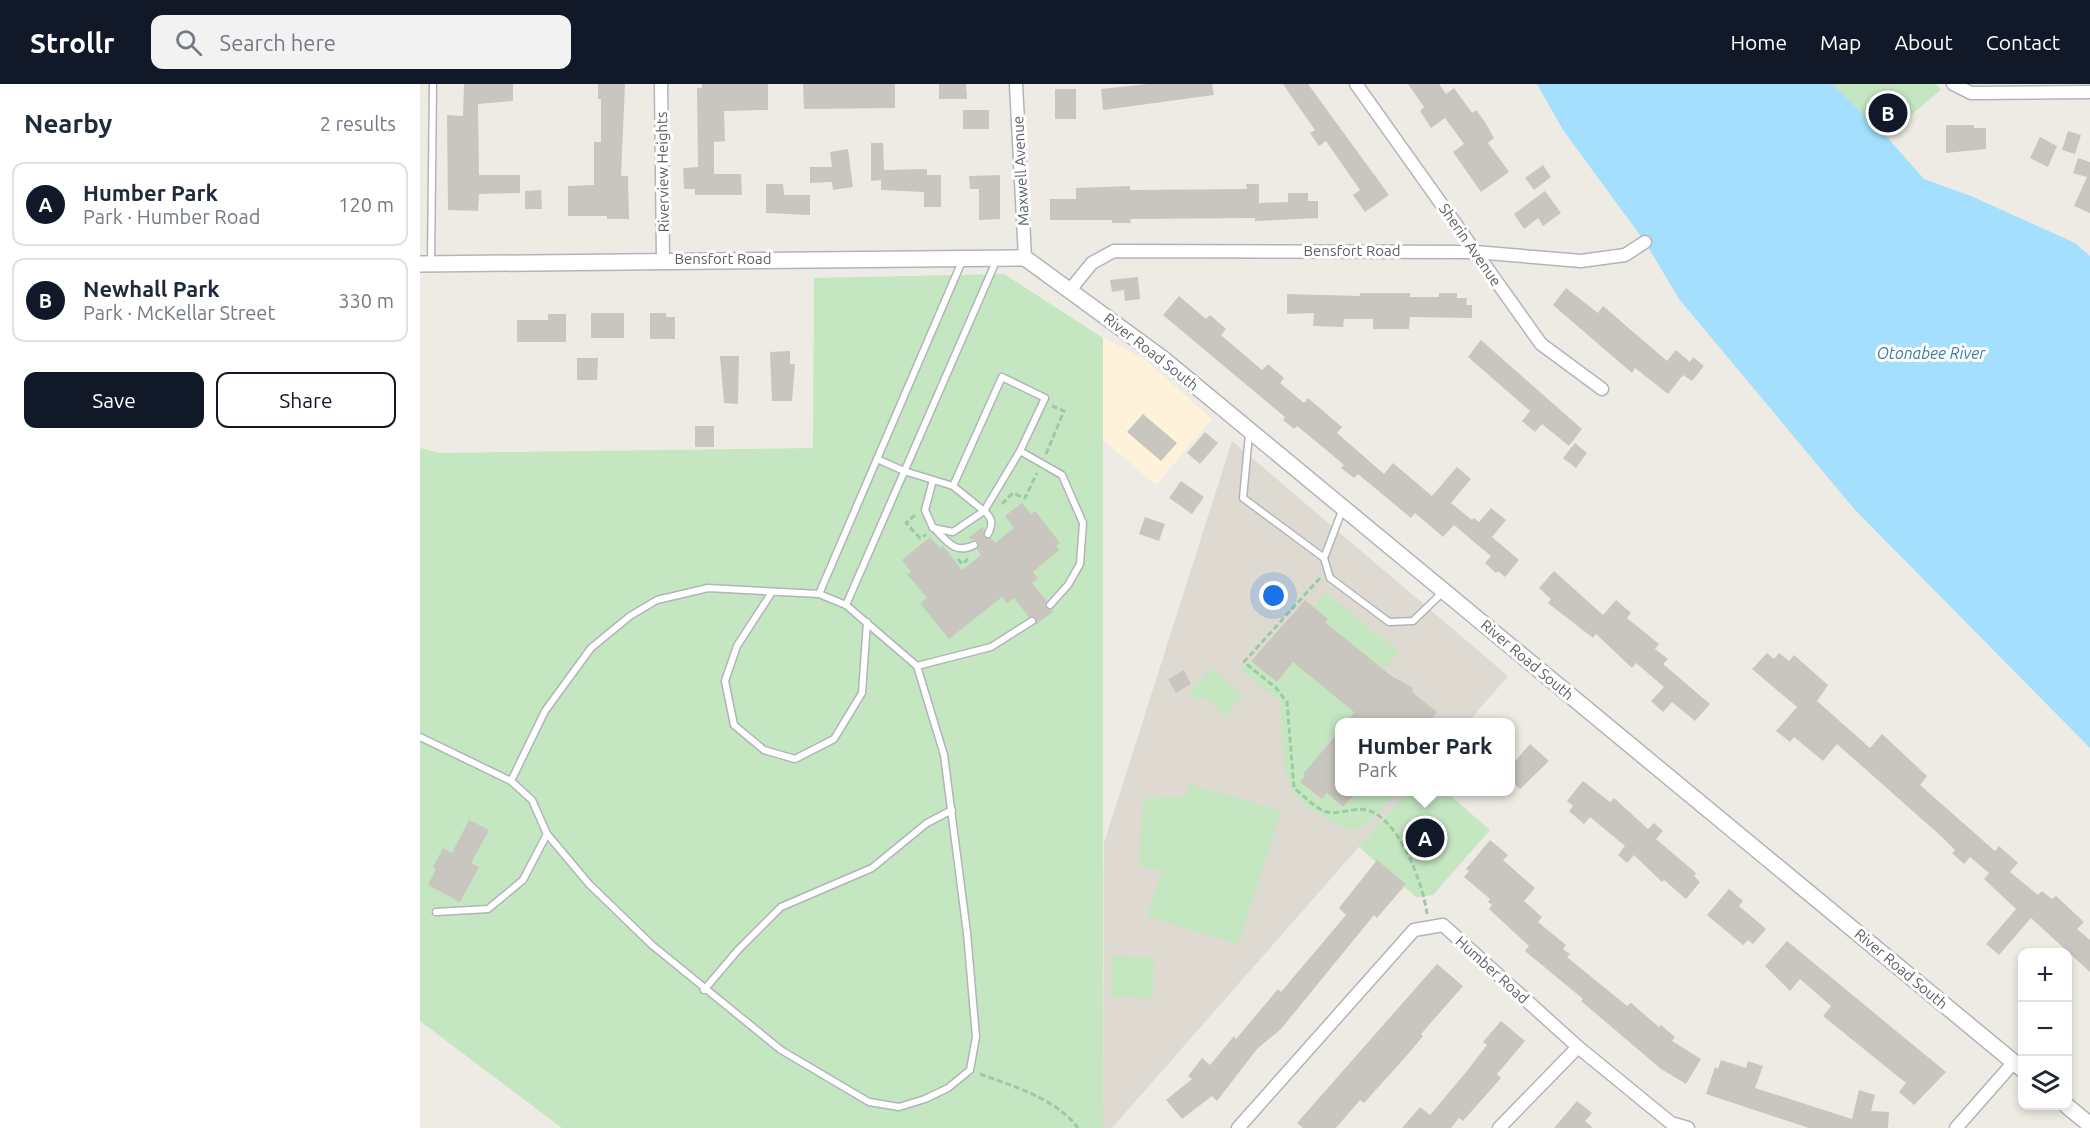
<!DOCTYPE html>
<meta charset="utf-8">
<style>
body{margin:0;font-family:Ubuntu,sans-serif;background:#f2f2f3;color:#1f2937}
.controls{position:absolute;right:18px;bottom:18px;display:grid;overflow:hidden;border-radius:12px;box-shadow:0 3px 9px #0003}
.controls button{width:54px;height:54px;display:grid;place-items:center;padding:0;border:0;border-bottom:2px solid #e0e1e3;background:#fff;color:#1f2937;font:30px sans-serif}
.you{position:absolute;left:854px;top:512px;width:21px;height:21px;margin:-15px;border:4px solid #fff;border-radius:50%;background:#1a73e8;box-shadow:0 0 0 9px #1a73e833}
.badge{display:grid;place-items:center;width:39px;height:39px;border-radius:50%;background:#111827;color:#fff;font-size:20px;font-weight:700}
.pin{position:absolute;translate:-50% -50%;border:3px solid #fff;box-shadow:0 2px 6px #0006}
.popup{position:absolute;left:915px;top:634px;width:180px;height:78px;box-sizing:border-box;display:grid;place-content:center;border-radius:12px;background:#fff;filter:drop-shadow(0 2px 4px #0005);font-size:20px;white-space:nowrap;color:#747a83}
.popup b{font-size:22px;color:#1f2937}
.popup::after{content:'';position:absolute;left:50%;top:100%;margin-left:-12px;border:12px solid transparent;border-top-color:#fff}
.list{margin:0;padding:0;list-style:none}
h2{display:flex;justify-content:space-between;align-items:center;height:78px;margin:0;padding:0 24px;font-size:26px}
h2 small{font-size:20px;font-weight:400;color:#747a83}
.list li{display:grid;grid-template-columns:39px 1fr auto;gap:18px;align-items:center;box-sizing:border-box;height:84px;margin:0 12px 12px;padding:0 12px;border:2px solid #e0e1e3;border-radius:12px}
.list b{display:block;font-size:22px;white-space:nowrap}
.list p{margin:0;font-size:20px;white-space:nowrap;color:#747a83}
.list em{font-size:20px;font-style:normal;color:#747a83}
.actions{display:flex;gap:12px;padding:18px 24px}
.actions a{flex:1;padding:14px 0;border:2px solid #111827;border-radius:12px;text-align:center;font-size:21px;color:#111827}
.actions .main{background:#111827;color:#fff}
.icon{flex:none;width:33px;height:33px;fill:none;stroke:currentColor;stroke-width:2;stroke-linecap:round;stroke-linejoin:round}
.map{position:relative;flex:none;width:1670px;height:1044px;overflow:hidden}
header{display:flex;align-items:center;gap:36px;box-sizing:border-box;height:84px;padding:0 30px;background:#111827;color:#fff}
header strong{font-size:28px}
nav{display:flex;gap:33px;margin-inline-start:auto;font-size:21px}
.search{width:420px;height:54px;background:#f2f2f3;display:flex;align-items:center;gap:15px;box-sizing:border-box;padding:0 21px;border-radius:12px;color:#747a83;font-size:22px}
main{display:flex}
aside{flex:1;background:#fff}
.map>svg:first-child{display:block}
</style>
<header>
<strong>Strollr</strong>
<div class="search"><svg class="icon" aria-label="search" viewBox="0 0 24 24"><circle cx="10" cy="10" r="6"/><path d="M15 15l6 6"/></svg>Search here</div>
<nav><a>Home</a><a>Map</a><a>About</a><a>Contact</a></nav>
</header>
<main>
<aside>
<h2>Nearby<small>2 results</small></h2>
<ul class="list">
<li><span class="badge">A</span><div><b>Humber Park</b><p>Park · Humber Road</p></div><em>120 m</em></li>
<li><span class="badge">B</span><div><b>Newhall Park</b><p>Park · McKellar Street</p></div><em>330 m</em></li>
</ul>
<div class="actions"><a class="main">Save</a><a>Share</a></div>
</aside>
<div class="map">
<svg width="1670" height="1044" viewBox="0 0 1670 1044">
<rect width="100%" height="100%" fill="#eeebe4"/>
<!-- commercial -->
<path fill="#fef2da" d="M683,254L723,274L792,335L736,401L683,356Z"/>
<!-- education -->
<path fill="#dedad2" d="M812,357L1088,592L1048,638H920V708H987L692,1044H683L684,759Z"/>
<!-- green -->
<g fill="#c4e6c1">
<path d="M1412,0H1516L1521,6L1466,52Z"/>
<path d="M584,190L683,254V1044H142L0,937V364L19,369L393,364L394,194Z"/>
<path d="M905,508L979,568L964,585L946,571L944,573C934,556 918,548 900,544L908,535L894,523Z"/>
<path d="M874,576L939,626L925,638H920L919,646L883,690L885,692L880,698L901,715L907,709L923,723L936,708H977L946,741L928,746C909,736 883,724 872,705C860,685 862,640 860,617L820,586L831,577L857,598Z"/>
<path d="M792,584L822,612L806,633L784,613L779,618L769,609Z"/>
<path d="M769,700L861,727L818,860L727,833L742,786L718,783L723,718L727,714L765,713Z"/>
<path d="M987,708H1026L1070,746L1013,811L996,813L939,763Z"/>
<path d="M692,872L734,873L733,914L691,913Z"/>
</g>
<!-- water -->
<path fill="#a4e0fe" d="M1117,0H1412L1466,52L1504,95L1551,112L1655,159L1670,172V664L1435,426L1259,215L1225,158L1143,46Z"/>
<!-- building -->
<g fill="#c9c6c0">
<path d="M44,0H93V17L58,20L59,91H100V109L59,110L58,127L28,126L27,31L43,32Z"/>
<path d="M178,0H205L201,92H208L209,135H187V132H148V102L174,101V58H181V15H178Z"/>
<path d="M282,0H348V26L304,27L305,57L294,58V90H321L322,111H275V105H264L263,84L278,83L277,4H282Z"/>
<path d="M383,0H475V24L384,25Z"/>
<path d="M519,0H546L547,15H519Z"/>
<path d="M728,0H792L794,11L683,26L681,5Z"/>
<path d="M863,0H888L969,111L945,128L933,111L940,106L906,57L899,62L890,49L895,46Z"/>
<path d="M988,0H1019L1026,10L1034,4L1052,29L1056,26L1065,38L1074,54L1068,59L1089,88L1061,108L1033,68L1044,60L1025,34L1011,44L1000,27L1004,23Z"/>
<rect x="635" y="5" width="21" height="30"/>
<rect x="543" y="26" width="26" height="19"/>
<path d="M1526,41H1554V44H1566V65L1526,69Z"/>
<path d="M1648,47L1661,51L1655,70L1642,66Z"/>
<path d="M1620,53L1637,62L1628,83L1610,74Z"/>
<path d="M451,59H463L464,86L507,85V91H521V123H504V108L461,106V96L451,97Z"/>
<path d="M428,65L433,103L413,106L412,98L390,99V83H412L410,68Z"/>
<path d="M1658,74L1670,78V129L1654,122L1667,93L1653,89Z"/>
<path d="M1123,81L1131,93L1114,106L1105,94Z"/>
<path d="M580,91V135L559,136V105H550L549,92Z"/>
<path d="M346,100H363L364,111H390V131L346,129Z"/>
<path d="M826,100H839V119L868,118V109H888V117H898V134L835,137V134L710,135L711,139H692V136H630V115H656V104L710,102V106L827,105Z"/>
<path d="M121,106L122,125H105V107Z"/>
<path d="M1125,107L1141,129L1123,142L1118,134L1104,145L1094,130Z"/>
<path d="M718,193L720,215L705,217L704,206L692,208L690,196Z"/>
<path d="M1146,204L1178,229L1183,222L1247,277L1256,266L1270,278L1273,273L1284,282L1272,297L1263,291L1248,310L1215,284L1212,289L1133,221Z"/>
<path d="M940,209H990V213H1019V209H1037V214H1047L1046,221H1052V234L990,233L989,245H953V235H924L923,243L893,242L894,229L867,230V210L940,212Z"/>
<path d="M759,212L786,235L790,231L806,245L801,251L842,286L848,280L864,294L860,299L884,319L888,314L922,343L917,349L964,390L973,379L1012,412L1037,383L1051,395L1031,419L1052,436L1054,434L1059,438L1071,424L1086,436L1072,453L1099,476L1085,493L1078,487L1076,489L1065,479L1071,472L1034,441L1023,453L995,429L991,434L938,390L934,394L921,384L924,381L904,364L877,342L874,345L863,336L865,333L743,231Z"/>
<rect x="171" y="229" width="33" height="25"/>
<path d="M230,229H246V233H255V255H230Z"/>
<path d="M128,230H146V258H97V236H128Z"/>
<path d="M1061,256L1162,345L1149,362L1122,340L1115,348L1102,337L1110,327L1048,273Z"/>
<path d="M370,267V280H375L372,317H352L350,268Z"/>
<path d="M300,272H319L318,320L304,319Z"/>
<path d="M157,274H178L177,296H157Z"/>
<path d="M723,330L757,359L741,377L707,348Z"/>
<rect x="275" y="342" width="19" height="21"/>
<path d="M785,348L798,359L780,380L767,369Z"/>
<path d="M1155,359L1167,369L1156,384L1143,374Z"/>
<path d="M761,397L784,413L772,430L749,414Z"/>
<path d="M602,419L611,430L615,427L640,459L636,462L639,466L613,488L618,494L612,499L627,517L625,523L634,527L616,541V534L609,533L594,514L587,519L582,513L529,555L500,519L507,514L487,490L491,488L482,476L510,453L520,464L523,462L542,486L561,471L557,465L558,457L548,454L563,443L564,453L571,454L575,459L594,444L585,432Z"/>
<path d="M725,433L745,440L739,457L719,450Z"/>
<path d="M1134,487L1183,531L1196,516L1211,529L1207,534L1239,560L1235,565L1248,575L1243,580L1290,620L1275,637L1252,618L1243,628L1231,617L1244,603L1216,579L1212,584L1176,550L1173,554L1128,519L1131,515L1119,504Z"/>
<path d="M885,516L908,535L905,538L970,591L993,604L992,608L1017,628L1008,639H925L934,628L873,578L857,598L831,577Z"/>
<path d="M1347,569L1354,575L1359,569L1369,577L1374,571L1408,601L1397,617L1450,664L1462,650L1507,692L1500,701L1575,767L1579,762L1598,779L1590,788L1618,811L1622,807L1632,815L1636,812L1664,838L1657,845L1670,856V888L1611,834L1579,871L1566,860L1596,825L1564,795L1569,789L1550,773L1544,780L1532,769L1535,766L1522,753L1417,660L1403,677L1374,653L1370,658L1356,647L1377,623L1332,585Z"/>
<path d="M764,586L771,600L756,609L748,595Z"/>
<path d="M920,646V708H936L923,723L907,709L902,715L880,698L885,692L883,690Z"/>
<path d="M1110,660L1129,677L1100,705L1090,696V683Z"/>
<path d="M1163,697L1190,718L1194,714L1228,745L1234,739L1243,747L1236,755L1276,789L1274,792L1280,798L1266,815L1244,796L1242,798L1214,771L1207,779L1198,771L1205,762L1170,733L1164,740L1149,727L1153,722L1147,717Z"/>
<path d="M49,736L69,746L51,779L59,783L40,818L8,801L16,785L13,783L23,764L32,769Z"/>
<path d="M1070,756L1088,771L1083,776L1115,804L1104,817L1122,833L1118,838L1146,861L1143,865L1150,870L1147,873L1207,922L1211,919L1239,943L1241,941L1255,953L1252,957L1281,975L1266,1000L1241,985L1161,917L1163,915L1105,867L1109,862L1069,825L1072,821L1068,818L1070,815L1044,793L1049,787L1046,785Z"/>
<path d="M957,776L986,800L957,834L954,831L861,945L837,965L797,1017L792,1012L762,1035L746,1016L772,995L768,992L782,974L790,981L814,952L816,955L858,905L861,908L926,831L919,824Z"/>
<path d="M1309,805L1323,817L1319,822L1346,845L1333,860L1328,856L1323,861L1287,831Z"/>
<path d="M1367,857L1526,988L1494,1021L1479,1008L1486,999L1403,932L1411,922L1380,895L1370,907L1345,882Z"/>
<path d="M1017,880L1043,902L1001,950L1003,952L989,969L944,1019L940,1016L916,1044H883L877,1039Z"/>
<path d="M1081,937L1105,957L1077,990L1081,994L1043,1037L1039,1034L1031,1044H982L1000,1023L1010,1031L1047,987L1067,961L1063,958Z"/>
<path d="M1301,976L1326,984L1328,977L1343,982L1335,1004L1432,1035L1439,1006L1455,1011L1451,1027L1469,1028L1468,1044H1389L1286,1010L1295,983L1298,985Z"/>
<path d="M1157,1017L1172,1029L1165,1037L1173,1044H1134Z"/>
</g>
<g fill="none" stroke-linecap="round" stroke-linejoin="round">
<defs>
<g id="service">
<path d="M11,179L13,0"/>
<path d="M829,350L823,414L904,474"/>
<path d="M600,367L642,391L663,439L660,480L648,501L630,521"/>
<path d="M457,375L484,387L533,402L564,427L600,367L625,314L582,293L533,402"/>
<path d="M513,396L505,426L513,444L533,448L564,427C573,435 573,439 568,450"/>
<path d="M923,424L904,474L910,494L969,538L993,537L1024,507"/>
<path d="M514,444C527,457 535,471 554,461"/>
<path d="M352,508L317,562L305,597L314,641L344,666L375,675L414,655L442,609L447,538"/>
<path d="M399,510L543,175"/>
<path d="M426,521L577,175"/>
<path d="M497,582L571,563L612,537"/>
<path d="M0,653L91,697L112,716L127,750L169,800L232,861L361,966L449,1018L479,1023L505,1015L528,1004L550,986L556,953L547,849L524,671L497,582L426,521L399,510L288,504L237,516L210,532L171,564L125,627L91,697"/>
<path d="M16,828L68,825L103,796L127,750"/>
<path d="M284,906L318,866L361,823L452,784L507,739L532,726"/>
</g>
<g id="minor">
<path d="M241,0L243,176"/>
<path d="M596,0L605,174"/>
<path d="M936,0L1121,260L1182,305"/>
<path d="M1533,0L1551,9L1670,8"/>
<path d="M650,206L672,179L694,167L1055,168L1161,177L1205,171L1225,158"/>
<path d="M818,1044L994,846L1023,841L1158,963L1251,1039L1268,1044"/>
<path d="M1079,1044L1158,963"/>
<path d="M1536,1044L1594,978"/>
</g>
<g id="tertiary">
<path d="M0,180L605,174L742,274L1602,985"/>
<path d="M1647,1022L1670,1041"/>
</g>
</defs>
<!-- service casing -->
<use href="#service" stroke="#b1b5b9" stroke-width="9"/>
<!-- minor casing -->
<use href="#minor" stroke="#b1b5b9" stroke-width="15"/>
<!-- tertiary casing -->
<use href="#tertiary" stroke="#b1b5b9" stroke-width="18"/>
<!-- path -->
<g stroke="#9bcaa3" stroke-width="3" stroke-dasharray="6 3" stroke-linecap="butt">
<path d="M626,370L644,327L632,322"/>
<path d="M582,420L593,409L605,414L617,389"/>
<path d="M495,431L486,439L500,454L506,451"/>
<path d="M538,475L542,480L548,475"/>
<path d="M900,494L824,578L856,604L867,618L874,704C883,711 893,722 904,727C917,733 937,721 950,727C981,739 1003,800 1007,830"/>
<path d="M560,990C593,1002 637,1015 658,1044"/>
</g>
<!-- service -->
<use href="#service" stroke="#fff" stroke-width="6"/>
<!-- minor -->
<use href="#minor" stroke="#fff" stroke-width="12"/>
<!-- tertiary -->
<use href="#tertiary" stroke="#fff" stroke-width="15"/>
</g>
<g text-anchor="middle" stroke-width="6" stroke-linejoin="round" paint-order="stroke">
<!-- street labels -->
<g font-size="15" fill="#5c6164" stroke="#fff">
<text transform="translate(601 87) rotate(-93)" y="5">Maxwell Avenue</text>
<text transform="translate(243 88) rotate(-91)" y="5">Riverview Heights</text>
<text transform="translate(1050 161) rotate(55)" y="5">Sherin Avenue</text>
<text x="932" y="172">Bensfort Road</text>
<text x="303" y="180">Bensfort Road</text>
<text transform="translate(731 268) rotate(38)" y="5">River Road South</text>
<text transform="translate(1107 576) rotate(40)" y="5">River Road South</text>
<text transform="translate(1481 885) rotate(40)" y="5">River Road South</text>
<text transform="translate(1072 886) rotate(42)" y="5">Humber Road</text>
</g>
<!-- water labels -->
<g font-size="16" font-style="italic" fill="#3e7ca7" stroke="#fff">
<text x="1511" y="275">Otonabee River</text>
</g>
</g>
</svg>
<div class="controls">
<button>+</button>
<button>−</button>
<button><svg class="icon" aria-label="layers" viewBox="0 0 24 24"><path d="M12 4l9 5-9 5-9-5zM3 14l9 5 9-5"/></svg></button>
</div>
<div class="you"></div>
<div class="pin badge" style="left:1005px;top:754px">A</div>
<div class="popup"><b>Humber Park</b>Park</div>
<div class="pin badge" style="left:1468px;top:29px">B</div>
</div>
</main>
